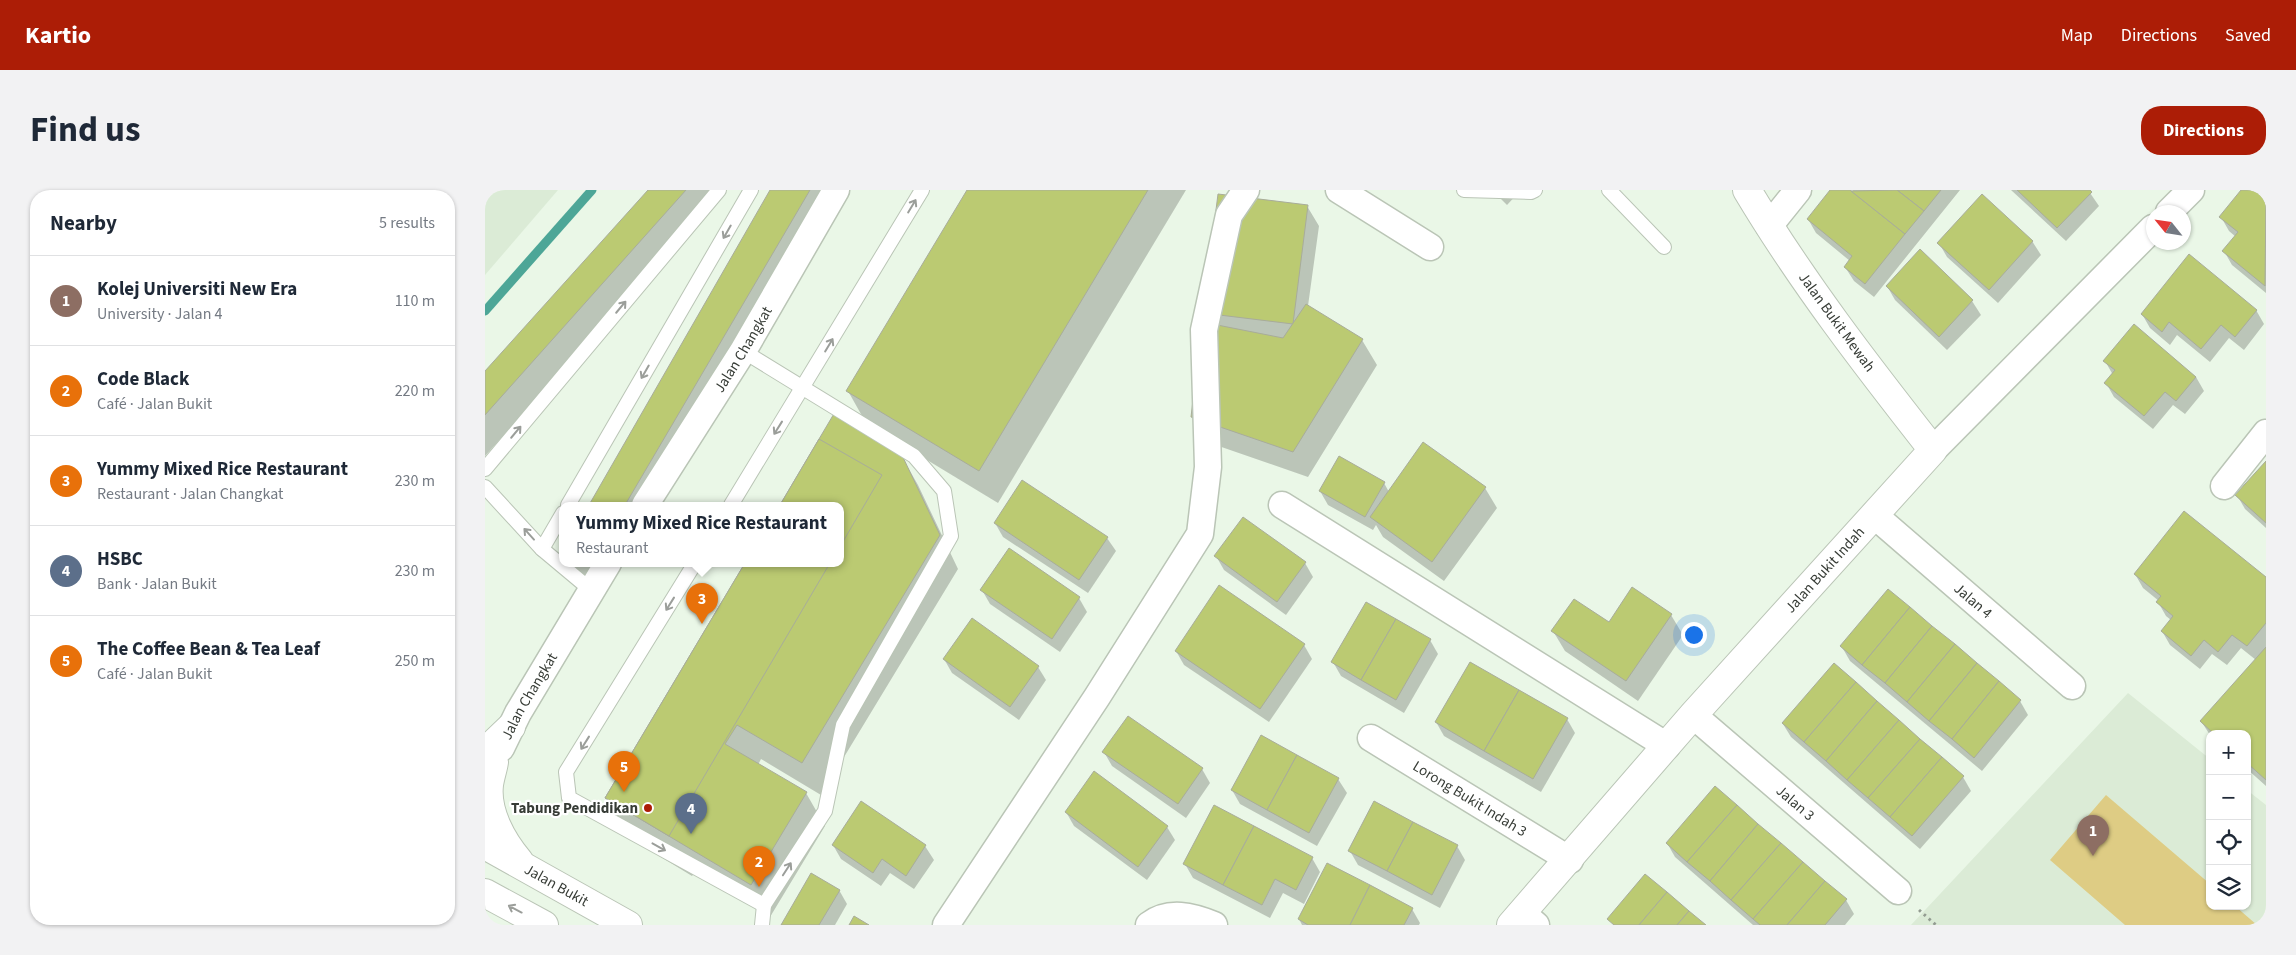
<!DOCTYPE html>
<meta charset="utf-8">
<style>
body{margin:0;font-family:"Source Sans 3",sans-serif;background:#f2f2f3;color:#1f2937}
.controls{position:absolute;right:15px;bottom:15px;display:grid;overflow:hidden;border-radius:10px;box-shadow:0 1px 4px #0004}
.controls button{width:45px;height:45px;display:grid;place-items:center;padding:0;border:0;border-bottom:1px solid #e0e1e3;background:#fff;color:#1f2937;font:25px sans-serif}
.compass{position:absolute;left:1661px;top:15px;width:45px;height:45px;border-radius:50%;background:#fff;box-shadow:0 1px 4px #0004;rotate:300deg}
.you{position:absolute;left:1208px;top:444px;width:18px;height:18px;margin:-12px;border:4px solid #fff;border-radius:50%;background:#1a73e8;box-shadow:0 0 0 8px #1a73e833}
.badge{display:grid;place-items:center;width:32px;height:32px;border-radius:50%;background:#ac1d06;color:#fff;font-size:16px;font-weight:700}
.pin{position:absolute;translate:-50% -41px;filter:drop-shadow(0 1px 2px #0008)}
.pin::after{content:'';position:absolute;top:26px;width:18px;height:15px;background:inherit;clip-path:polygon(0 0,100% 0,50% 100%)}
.popup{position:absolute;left:74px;top:312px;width:285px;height:65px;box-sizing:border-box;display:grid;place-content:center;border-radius:10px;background:#fff;filter:drop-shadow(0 1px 4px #0005);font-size:16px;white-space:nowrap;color:#747a83}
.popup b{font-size:19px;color:#1f2937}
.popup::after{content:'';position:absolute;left:50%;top:100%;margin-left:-10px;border:10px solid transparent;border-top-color:#fff}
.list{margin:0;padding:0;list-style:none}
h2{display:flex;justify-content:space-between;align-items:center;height:65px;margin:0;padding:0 20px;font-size:21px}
h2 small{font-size:16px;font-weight:400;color:#747a83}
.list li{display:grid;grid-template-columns:32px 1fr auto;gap:15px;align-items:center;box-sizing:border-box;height:90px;padding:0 20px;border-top:1px solid #e0e1e3}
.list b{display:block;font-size:19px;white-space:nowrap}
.list p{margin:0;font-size:16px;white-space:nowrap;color:#747a83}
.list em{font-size:16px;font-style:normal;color:#747a83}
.icon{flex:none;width:28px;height:28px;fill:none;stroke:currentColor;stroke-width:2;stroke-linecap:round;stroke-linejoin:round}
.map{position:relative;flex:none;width:1781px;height:735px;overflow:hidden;border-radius:20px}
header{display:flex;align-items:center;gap:30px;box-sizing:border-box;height:70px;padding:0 25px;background:#ac1d06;color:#fff}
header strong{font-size:24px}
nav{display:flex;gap:28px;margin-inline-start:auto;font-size:18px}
.intro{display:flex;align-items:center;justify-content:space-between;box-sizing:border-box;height:120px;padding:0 30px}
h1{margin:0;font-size:35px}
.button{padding:12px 22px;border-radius:20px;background:#ac1d06;color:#fff;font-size:18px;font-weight:700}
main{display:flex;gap:30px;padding:0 30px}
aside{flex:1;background:#fff;border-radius:20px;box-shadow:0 1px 4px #0004}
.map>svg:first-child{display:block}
</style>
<header>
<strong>Kartio</strong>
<nav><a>Map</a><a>Directions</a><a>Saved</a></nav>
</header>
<div class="intro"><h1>Find us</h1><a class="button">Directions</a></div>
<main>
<aside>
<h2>Nearby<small>5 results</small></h2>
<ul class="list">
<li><span class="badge" style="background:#8d6e63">1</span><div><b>Kolej Universiti New Era</b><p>University · Jalan 4</p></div><em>110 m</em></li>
<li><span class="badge" style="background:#e8710a">2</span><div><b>Code Black</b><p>Café · Jalan Bukit</p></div><em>220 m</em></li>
<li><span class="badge" style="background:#e8710a">3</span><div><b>Yummy Mixed Rice Restaurant</b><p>Restaurant · Jalan Changkat</p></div><em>230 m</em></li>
<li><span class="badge" style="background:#5c6f8a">4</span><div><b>HSBC</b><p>Bank · Jalan Bukit</p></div><em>230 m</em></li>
<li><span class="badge" style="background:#e8710a">5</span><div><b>The Coffee Bean &amp; Tea Leaf</b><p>Café · Jalan Bukit</p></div><em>250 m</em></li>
</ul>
</aside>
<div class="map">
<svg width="1781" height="735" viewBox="0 0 1781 735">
<rect width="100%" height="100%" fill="#eaf7e7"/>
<!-- built -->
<g fill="#dbebd6">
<path d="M0,0H73L0,85Z"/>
<path d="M1643,503L1725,569V716H1762V600L1781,615V735H1426Z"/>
</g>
<!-- green -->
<path fill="#decc84" d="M1621,605L1725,694V716H1750L1772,735H1640L1565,670Z"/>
<!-- shadow -->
<g fill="#0003">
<path d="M164,0H239L0,266V183Z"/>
<path d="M286,0H354L169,315H105Z"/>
<path d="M483,0H701L513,313L381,233L363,201Z"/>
<path d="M1007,0H1036L1022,15Z"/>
<path d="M1347,0H1363L1366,3L1368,0H1475L1389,107L1369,91L1360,77L1365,71L1331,43L1323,29Z"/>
<path d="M1526,0H1603L1614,16L1581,51Z"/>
<path d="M1758,0H1774L1781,6V103L1747,75L1739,61L1751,47L1744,41L1736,27Z"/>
<path d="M822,16L834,36L823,116L877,150L892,175L823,287L722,252L707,226L718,134Z"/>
<path d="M1547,51L1556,65L1513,113L1462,67L1454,53Z"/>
<path d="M1435,61L1487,111L1496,125L1462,160L1410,110L1402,96Z"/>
<path d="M1771,120L1779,134L1759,160L1744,148L1725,172L1692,145L1685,155L1665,138L1657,124Z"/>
<path d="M1620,171L1711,187L1719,201L1700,224L1688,215L1668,239L1629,207L1621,193L1628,185Z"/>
<path d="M351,224L414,262L433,295L473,379L336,605L276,569L273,575L321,603L340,636L285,727L210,682L207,686L145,648L122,608L262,373H356V315H296Z"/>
<path d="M1781,273V338L1760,319L1752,305Z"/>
<path d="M899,293L904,302L1000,298L1012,318L959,391L898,347L891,335L888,340L843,315L835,301Z"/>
<path d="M510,333L622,348L631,361L603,403L518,347Z"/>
<path d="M731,366L820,373L828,387L801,425L739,380Z"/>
<path d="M85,373H136L120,400L94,387Z"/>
<path d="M1650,384L1781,388V596L1762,579V544L1725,545L1716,531L1771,470L1756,458L1742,475L1727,464L1715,479L1685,455L1677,441L1686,430L1681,426L1673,412L1674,411L1658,398Z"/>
<path d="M497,400L594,408L602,422L575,462L505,414Z"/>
<path d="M1403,400L1535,511L1543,525L1497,581L1365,471L1357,457Z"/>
<path d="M1186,425L1198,445L1153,511L1080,461L1068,441Z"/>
<path d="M945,450L953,464L919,523L856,486L848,472Z"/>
<path d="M819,455L827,469L784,532L699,475L691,461Z"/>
<path d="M459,469L553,477L561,490L534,530L467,483Z"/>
<path d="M985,473L1082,529L1090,543L1056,602L959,546L951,532Z"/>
<path d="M1298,534L1478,587L1486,601L1435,659L1306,547Z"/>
<path d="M776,547L853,589L862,603L832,656L755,614L747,600Z"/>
<path d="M619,562L717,579L725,593L701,628L627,576Z"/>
<path d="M377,613L440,656L449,670L429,699L405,683L396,696L356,669L348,655Z"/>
<path d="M581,622L682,637L690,650L662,690L589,636Z"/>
<path d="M1182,653L1361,710L1369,724L1360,735H1268L1190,667Z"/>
<path d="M972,656L980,670L955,718L873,675L865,661Z"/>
<path d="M827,668L835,682L819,714L798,703L785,728L708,688L700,674Z"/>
<path d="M354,700L362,714L350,735H297Z"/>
<path d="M927,719L935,733L934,735H817L814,729Z"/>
</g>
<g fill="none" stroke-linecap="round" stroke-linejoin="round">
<!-- stream -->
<path stroke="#4da697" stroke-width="9" d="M0,121L107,0"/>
</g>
<!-- building -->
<g fill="#bbca72" stroke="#a8ac9b">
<path d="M163,0H201L0,225V181Z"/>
<path d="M285,0H325L140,315H104Z"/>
<path d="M482,0H663L494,281L361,201Z"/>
<path d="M1345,0H1365L1420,44L1380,94L1359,77L1367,66L1322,29Z"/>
<path d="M1412,0H1456L1439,21Z"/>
<path d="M1412,0L1439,21L1420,44L1366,1Z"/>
<path d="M1532,0H1605L1607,2L1572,38Z"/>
<path d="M1756,0H1776L1781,4L1780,96L1737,61L1753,42L1734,27Z"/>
<path d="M733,4L823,15L808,134L718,123Z"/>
<path d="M1497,4L1548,51L1504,100L1452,53Z"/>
<path d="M1435,59L1488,110L1454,147L1401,96Z"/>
<path d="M1704,64L1772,120L1750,147L1736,135L1716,159L1684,132L1677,142L1656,124Z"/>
<path d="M821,114L878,149L808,262L706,227L717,132L798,148Z"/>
<path d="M1649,134L1711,187L1691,211L1680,202L1659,226L1619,193L1630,180L1618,171Z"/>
<path d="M350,222L415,261L455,345L317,573L252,535L240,554L322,602L266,695L120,608L260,373H356V315H295Z"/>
<path d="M334,249L397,285L356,355V315H295Z"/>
<path d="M938,252L1001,297L947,372L885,327Z"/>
<path d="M854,266L900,292L880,327L834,301Z"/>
<path d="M1781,271V333L1750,305Z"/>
<path d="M537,290L623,347L594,390L509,333Z"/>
<path d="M1699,321L1781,387V433L1762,456L1747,445L1733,462L1719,450L1706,466L1676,441L1688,426L1671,412L1676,406L1649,384Z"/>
<path d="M758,327L821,372L792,412L729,366Z"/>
<path d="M524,358L595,407L567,449L495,400Z"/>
<path d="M260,373H345L184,646L120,608Z"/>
<path d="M734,395L820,454L775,519L690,461Z"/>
<path d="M1147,397L1187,424L1141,491L1066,441L1089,409L1124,432Z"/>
<path d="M1403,399L1425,417L1377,475L1355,456Z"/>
<path d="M881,412L911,429L876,490L846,472Z"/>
<path d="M1425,417L1447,436L1400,493L1377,475Z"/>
<path d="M487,428L554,476L525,517L458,469Z"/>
<path d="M911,429L946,449L911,510L876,490Z"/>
<path d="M1447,436L1470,454L1422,512L1400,493Z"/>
<path d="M1470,454L1492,473L1444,531L1422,512Z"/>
<path d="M1781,457V590L1762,573V544H1729L1715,531Z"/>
<path d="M985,472L1034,500L999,561L950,532Z"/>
<path d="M1349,473L1371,492L1319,552L1297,533Z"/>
<path d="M1492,473L1514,491L1467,549L1444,531Z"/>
<path d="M1514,491L1536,510L1489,568L1467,549Z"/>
<path d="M1371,492L1392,511L1341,571L1319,552Z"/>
<path d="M1034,500L1083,528L1048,589L999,561Z"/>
<path d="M1392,511L1414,530L1362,590L1341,571Z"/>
<path d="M643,526L718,578L693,614L617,562Z"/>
<path d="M1414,530L1435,549L1383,608L1362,590Z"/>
<path d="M776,545L812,565L782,620L746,600Z"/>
<path d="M1435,549L1457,567L1405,627L1383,608Z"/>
<path d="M812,565L854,588L824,643L782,620Z"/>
<path d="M1457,567L1479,586L1427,646L1405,627Z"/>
<path d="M609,581L683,636L653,677L580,622Z"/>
<path d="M1230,596L1252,615L1202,672L1181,653Z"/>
<path d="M376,611L441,655L421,686L397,669L388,683L347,655Z"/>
<path d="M889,611L928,632L902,681L863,661Z"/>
<path d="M729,615L769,636L738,695L698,674Z"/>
<path d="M1252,615L1273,634L1225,691L1202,672Z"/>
<path d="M928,632L973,655L947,705L902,681Z"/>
<path d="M1273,634L1296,653L1246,710L1225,691Z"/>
<path d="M769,636L828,667L811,700L790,689L777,715L738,695Z"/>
<path d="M1296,653L1318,672L1268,729L1246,710Z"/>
<path d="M1318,672L1340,691L1302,735H1275L1268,729Z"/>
<path d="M842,673L885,695L865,735H823L813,729Z"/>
<path d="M326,683L355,700L334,735H296Z"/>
<path d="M1160,684L1182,702L1154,735H1129L1122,729Z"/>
<path d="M1340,691L1362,709L1340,735H1302Z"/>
<path d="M885,695L928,718L919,735H865Z"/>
<path d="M1182,702L1204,721L1192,735H1154Z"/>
<path d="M1204,721L1221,735H1192Z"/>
<path d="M369,726L384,735H364Z"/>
</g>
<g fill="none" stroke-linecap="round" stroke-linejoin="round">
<defs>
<g id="service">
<path d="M979,0L1046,2L1050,0"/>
<path d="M1124,0L1179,57"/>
<path d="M0,279L234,0"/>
<path d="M0,297L57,359L106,400"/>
<path d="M83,315L266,0"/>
<path d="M246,315L437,0"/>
<path d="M57,359L78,323"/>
<path d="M210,373L81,582L84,608L279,715L340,621L358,535L466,346L459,301L429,266L258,161"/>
<path d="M277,735L279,715"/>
</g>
<g id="minor">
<path d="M854,0L945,57"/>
<path d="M1684,22L1706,0"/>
<path d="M1284,36L1313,0"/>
<path d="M1448,260L1668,38"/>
<path d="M1739,296L1781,243"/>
<path id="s1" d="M160,315L258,161L351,0"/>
<path d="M797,315L1182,556"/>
<path id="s2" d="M1389,325L1587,496"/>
<path id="s3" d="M1208,525L1413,701"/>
<path id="s4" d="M886,548L1085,670"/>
<path id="s5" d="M16,558L33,523L123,373"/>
<path d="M1037,723L1051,735"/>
<path d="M461,735L612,507L715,344L723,277L719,140L744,25L761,0"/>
<path d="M664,735C684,720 707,726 729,735"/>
</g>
<g id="tertiary">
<path id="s6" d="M1026,735L1208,525L1448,260C1382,176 1317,92 1262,0"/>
</g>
<g id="secondary">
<path d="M0,562L26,537"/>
<path d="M9,572C8,579 5,587 4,595C1,622 17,651 34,671"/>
<path id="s7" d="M0,655L143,735"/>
<path d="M0,703L59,735"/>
</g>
</defs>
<!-- service casing -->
<use href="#service" stroke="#bac5b6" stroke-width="16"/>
<!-- minor casing -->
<use href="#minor" stroke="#bac5b6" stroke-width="29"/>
<!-- tertiary casing -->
<use href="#tertiary" stroke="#bac5b6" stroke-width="30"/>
<!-- secondary casing -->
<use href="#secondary" stroke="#bac5b6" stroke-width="30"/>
<!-- path -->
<path stroke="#939c91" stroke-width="3" stroke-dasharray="2.5 4" stroke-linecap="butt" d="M1434,720L1451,735"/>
<!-- service -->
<use href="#service" stroke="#fff" stroke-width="14"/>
<!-- minor -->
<use href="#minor" stroke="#fff" stroke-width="26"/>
<!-- tertiary -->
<use href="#tertiary" stroke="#fff" stroke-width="28"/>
<!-- secondary -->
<use href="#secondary" stroke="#fff" stroke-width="28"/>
</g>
<!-- one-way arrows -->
<defs><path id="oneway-shaft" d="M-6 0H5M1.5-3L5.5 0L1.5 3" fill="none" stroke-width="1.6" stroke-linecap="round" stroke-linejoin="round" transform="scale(1.25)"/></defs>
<g stroke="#9b9e9a">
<use href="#oneway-shaft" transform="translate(427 16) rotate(-59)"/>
<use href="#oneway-shaft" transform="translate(242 42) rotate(120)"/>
<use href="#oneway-shaft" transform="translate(136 117) rotate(-50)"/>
<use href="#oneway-shaft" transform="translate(344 155) rotate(-59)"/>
<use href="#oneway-shaft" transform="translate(160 182) rotate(120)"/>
<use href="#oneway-shaft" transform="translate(293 238) rotate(122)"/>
<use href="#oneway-shaft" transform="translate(31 242) rotate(-50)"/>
<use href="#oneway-shaft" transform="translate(44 344) rotate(-132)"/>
<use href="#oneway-shaft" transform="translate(185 414) rotate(122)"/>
<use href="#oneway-shaft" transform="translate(100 553) rotate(122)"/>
<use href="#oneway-shaft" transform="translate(174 657) rotate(29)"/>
<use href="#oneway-shaft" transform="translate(302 679) rotate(-57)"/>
<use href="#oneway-shaft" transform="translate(30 719) rotate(-152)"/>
</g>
<!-- markers -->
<circle fill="#ac1d06" stroke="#fff" stroke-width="2" cx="163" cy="618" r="5"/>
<g text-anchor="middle" stroke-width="4.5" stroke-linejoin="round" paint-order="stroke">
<!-- street labels -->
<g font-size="15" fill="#373c36" stroke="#fff">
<text transform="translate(1352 132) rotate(54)" y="5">Jalan Bukit Mewah</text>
<text dy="5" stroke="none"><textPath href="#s1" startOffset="184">Jalan Changkat</textPath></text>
<text dy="5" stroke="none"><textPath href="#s6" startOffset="474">Jalan Bukit Indah</textPath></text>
<text dy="5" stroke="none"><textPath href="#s2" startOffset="131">Jalan 4</textPath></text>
<text dy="5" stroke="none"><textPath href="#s5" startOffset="59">Jalan Changkat</textPath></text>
<text dy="5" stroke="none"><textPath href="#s4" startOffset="116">Lorong Bukit Indah 3</textPath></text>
<text dy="5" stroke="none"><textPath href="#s3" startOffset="135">Jalan 3</textPath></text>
<text dy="5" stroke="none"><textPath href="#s7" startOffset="82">Jalan Bukit</textPath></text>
</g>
<!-- poi labels -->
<g font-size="15" font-weight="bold" fill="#373c36" stroke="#fff" text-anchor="end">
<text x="153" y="623">Tabung Pendidikan</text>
</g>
</g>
</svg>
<div class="controls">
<button>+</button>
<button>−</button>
<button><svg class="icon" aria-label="locate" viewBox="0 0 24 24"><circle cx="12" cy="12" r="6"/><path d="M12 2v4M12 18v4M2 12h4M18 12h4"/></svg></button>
<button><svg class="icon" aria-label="layers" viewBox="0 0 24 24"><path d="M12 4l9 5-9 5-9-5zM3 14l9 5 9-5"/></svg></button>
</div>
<svg class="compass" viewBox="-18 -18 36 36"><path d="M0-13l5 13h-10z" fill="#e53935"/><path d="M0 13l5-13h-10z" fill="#747a83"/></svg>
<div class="you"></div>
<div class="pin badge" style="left:1608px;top:666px;background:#8d6e63">1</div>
<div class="pin badge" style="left:274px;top:697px;background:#e8710a">2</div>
<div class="pin badge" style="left:217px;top:434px;background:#e8710a">3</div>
<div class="popup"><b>Yummy Mixed Rice Restaurant</b>Restaurant</div>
<div class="pin badge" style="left:206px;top:644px;background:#5c6f8a">4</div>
<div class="pin badge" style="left:139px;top:602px;background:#e8710a">5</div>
</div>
</main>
